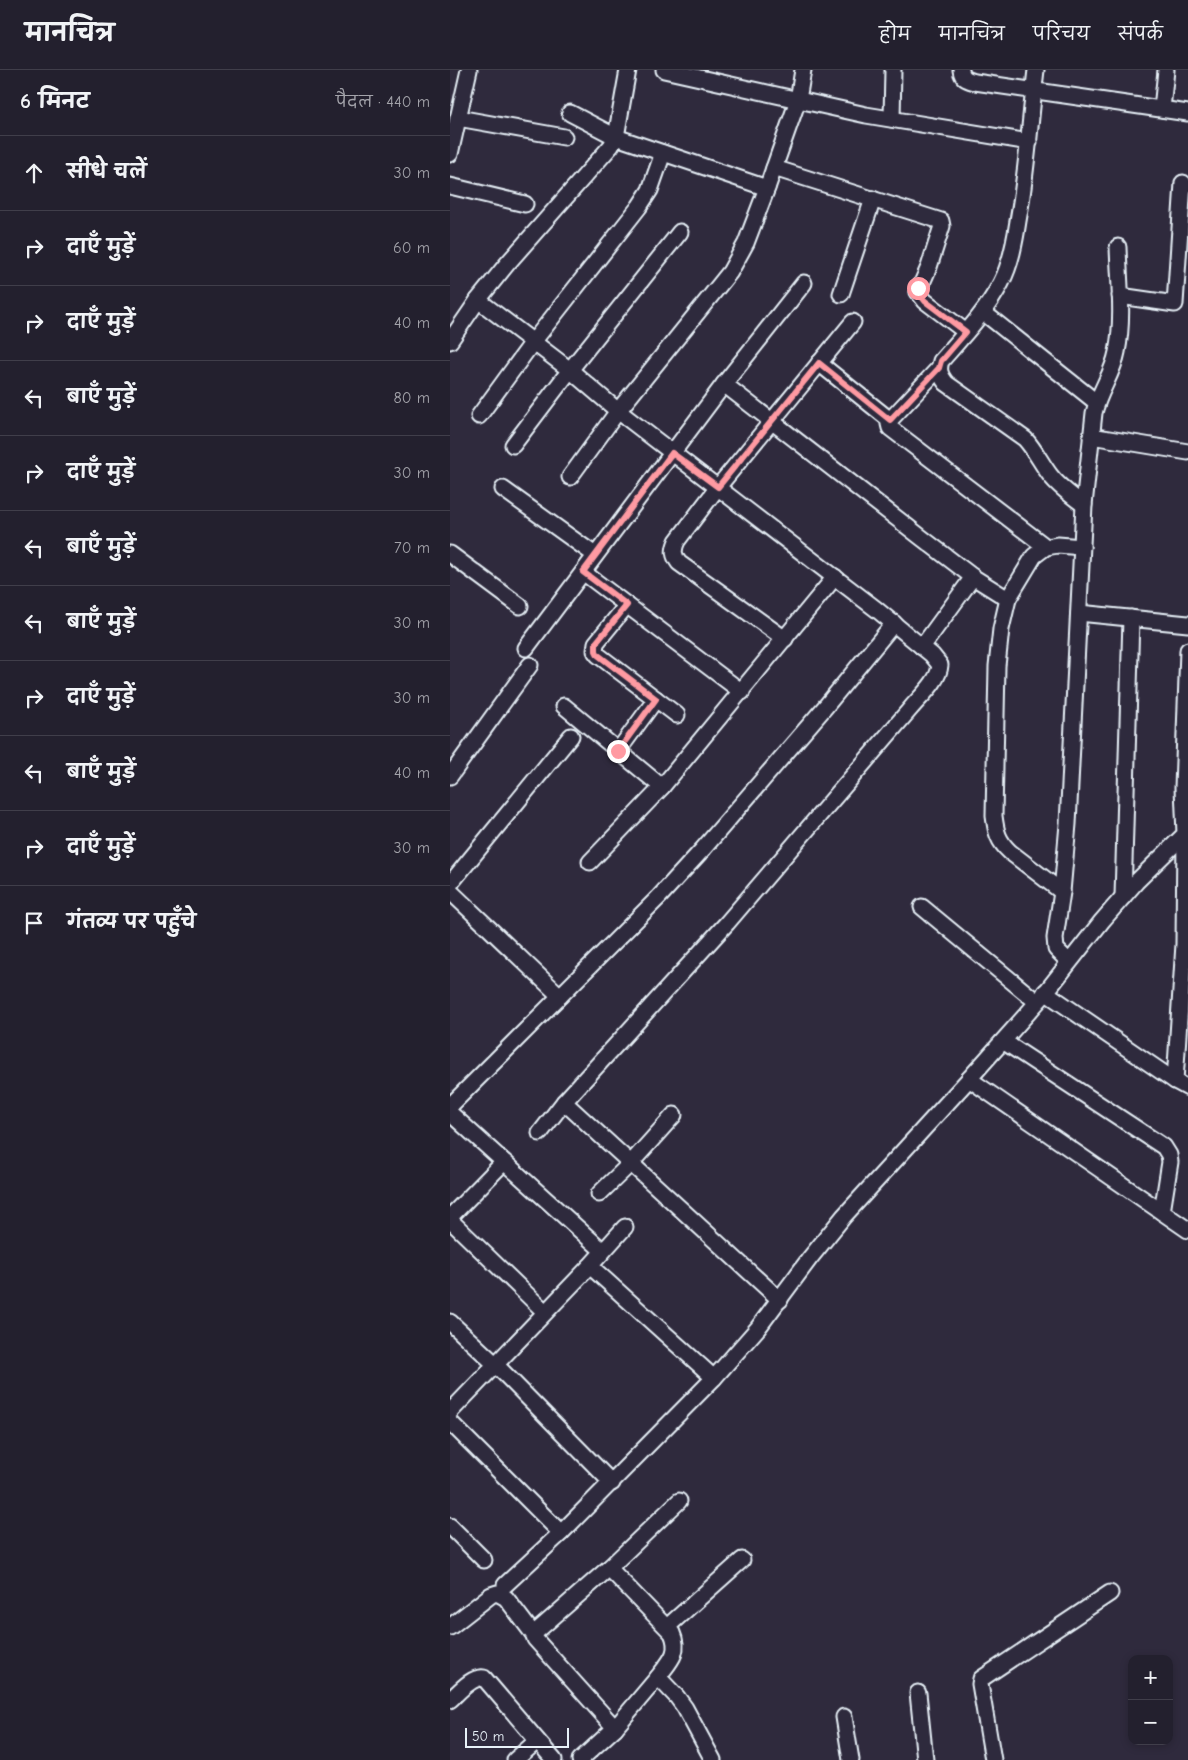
<!DOCTYPE html>
<html lang="hi">
<meta charset="utf-8">
<style>
body{margin:0;font-family:"Comic Neue","Playpen Sans Deva",sans-serif;background:#2f2d3a;color:#f1f3f6}
.controls{position:absolute;right:15px;bottom:15px;display:grid;overflow:hidden;border-radius:10px;box-shadow:0 2px 8px #0003}
.controls button{width:45px;height:45px;display:grid;place-items:center;padding:0;border:0;border-bottom:1px solid #403e4a;background:#23202e;color:#f1f3f6;font:25px sans-serif}
.scale{position:absolute;left:15px;bottom:12px;width:104px;box-sizing:border-box;padding-left:5px;border:2px solid #e8f1f8;border-top:0;font-size:14px;line-height:18px;white-space:nowrap;color:#e8f1f8;-webkit-text-stroke:4px #2f2a3d;paint-order:stroke}
.stop{position:absolute;width:15px;height:15px;margin:-11px;border:4px solid #ff9aa2;border-radius:50%;background:#fff}
.stop.end{background:#ff9aa2;border-color:#fff;box-shadow:0 1px 5px #0008}
.list{margin:0;padding:0;list-style:none}
h2{display:flex;justify-content:space-between;align-items:center;height:65px;margin:0;padding:0 20px;font-size:21px}
h2 small{font-size:16px;font-weight:400;color:#a3a3aa}
.list li{display:grid;grid-template-columns:32px 1fr auto;gap:15px;align-items:center;box-sizing:border-box;height:75px;padding:0 20px;border-top:1px solid #403e4a}
.list b{display:block;font-size:19px;white-space:nowrap}
.list em{font-size:16px;font-style:normal;color:#a3a3aa}
.icon{flex:none;width:28px;height:28px;fill:none;stroke:currentColor;stroke-width:2;stroke-linecap:round;stroke-linejoin:round}
.map{position:relative;flex:none;width:738px;height:1690px;overflow:hidden}
header{display:flex;align-items:center;gap:30px;box-sizing:border-box;height:70px;padding:0 25px;background:#23202e;border-bottom:1px solid #403e4a}
header strong{font-size:24px}
nav{display:flex;gap:28px;margin-inline-start:auto;font-size:18px}
main{display:flex}
aside{flex:1;background:#23202e}
.map>svg:first-child{display:block}
</style>
<header>
<strong>मानचित्र</strong>
<nav><a>होम</a><a>मानचित्र</a><a>परिचय</a><a>संपर्क</a></nav>
</header>
<main>
<aside>
<h2>6 मिनट<small>पैदल · 440 m</small></h2>
<ul class="list">
<li><svg class="icon" aria-label="ahead" viewBox="0 0 24 24"><path d="M12 20V5M6 11l6-6 6 6"/></svg><div><b>सीधे चलें</b></div><em>30 m</em></li>
<li><svg class="icon" aria-label="right" viewBox="0 0 24 24"><path d="M7 20v-9h11M14 6l5 5-5 5"/></svg><div><b>दाएँ मुड़ें</b></div><em>60 m</em></li>
<li><svg class="icon" aria-label="right" viewBox="0 0 24 24"><path d="M7 20v-9h11M14 6l5 5-5 5"/></svg><div><b>दाएँ मुड़ें</b></div><em>40 m</em></li>
<li><svg class="icon" aria-label="left" viewBox="0 0 24 24"><path d="M17 20v-9H6M10 6l-5 5 5 5"/></svg><div><b>बाएँ मुड़ें</b></div><em>80 m</em></li>
<li><svg class="icon" aria-label="right" viewBox="0 0 24 24"><path d="M7 20v-9h11M14 6l5 5-5 5"/></svg><div><b>दाएँ मुड़ें</b></div><em>30 m</em></li>
<li><svg class="icon" aria-label="left" viewBox="0 0 24 24"><path d="M17 20v-9H6M10 6l-5 5 5 5"/></svg><div><b>बाएँ मुड़ें</b></div><em>70 m</em></li>
<li><svg class="icon" aria-label="left" viewBox="0 0 24 24"><path d="M17 20v-9H6M10 6l-5 5 5 5"/></svg><div><b>बाएँ मुड़ें</b></div><em>30 m</em></li>
<li><svg class="icon" aria-label="right" viewBox="0 0 24 24"><path d="M7 20v-9h11M14 6l5 5-5 5"/></svg><div><b>दाएँ मुड़ें</b></div><em>30 m</em></li>
<li><svg class="icon" aria-label="left" viewBox="0 0 24 24"><path d="M17 20v-9H6M10 6l-5 5 5 5"/></svg><div><b>बाएँ मुड़ें</b></div><em>40 m</em></li>
<li><svg class="icon" aria-label="right" viewBox="0 0 24 24"><path d="M7 20v-9h11M14 6l5 5-5 5"/></svg><div><b>दाएँ मुड़ें</b></div><em>30 m</em></li>
<li><svg class="icon" aria-label="arrive" viewBox="0 0 24 24"><path d="M6 21V4h12l-3 4 3 4H6"/></svg><div><b>गंतव्य पर पहुँचे</b></div></li>
</ul>
</aside>
<div class="map">
<svg width="738" height="1690" viewBox="0 0 738 1690">
<rect width="100%" height="100%" fill="#2f2a3d"/>
<filter id="ink" filterUnits="userSpaceOnUse"><feTurbulence type="fractalNoise" baseFrequency=".02" numOctaves="2"/><feDisplacementMap in="SourceGraphic" scale="10" xChannelSelector="R" yChannelSelector="G"/><feConvolveMatrix kernelMatrix="1 2 1 2 8 2 1 2 1" color-interpolation-filters="sRGB"/></filter>
<g filter="url(#ink)">
<g fill="none" stroke-linecap="round" stroke-linejoin="round">
<defs>
<g id="minor">
<path d="M214,0L416,45L579,72"/>
<path d="M511,0C512,9 518,10 525,12L738,43"/>
<path d="M586,0C580,50 577,101 568,151C565,171 561,194 551,213C536,242 513,266 491,291C488,300 490,305 496,313L575,369C585,380 591,393 600,405C609,417 622,426 634,435"/>
<path d="M712,39L716,0"/>
<path d="M120,43L166,67L317,118"/>
<path d="M8,48L114,67"/>
<path d="M442,49L443,0"/>
<path d="M0,84L19,0"/>
<path d="M324,98L491,151L492,156L479,197L468,222L475,231L516,262"/>
<path d="M0,116L75,134"/>
<path d="M391,224L423,129"/>
<path d="M670,226L725,234L733,113"/>
<path d="M28,230L120,300L168,341L426,539L482,585L490,595C489,611 471,626 461,638L277,853L114,1032L90,1063"/>
<path d="M533,242L646,332"/>
<path d="M0,271L28,230L57,194L161,76L166,67L178,0"/>
<path d="M369,293L440,350"/>
<path d="M489,298L440,350L439,354L440,358L596,477"/>
<path d="M274,314L354,213"/>
<path d="M29,346L83,272L189,137L200,120L213,83"/>
<path d="M641,366L738,382"/>
<path d="M63,375L120,300L230,162"/>
<path d="M120,407L168,341L280,202L296,173L317,118L348,30L353,0"/>
<path d="M53,419L145,485"/>
<path d="M0,484L70,536"/>
<path d="M133,502L292,622"/>
<path d="M177,535L146,573L145,581L148,585L227,645"/>
<path d="M629,543L738,554"/>
<path d="M335,569L229,493C223,485 223,480 227,471L268,417L403,252"/>
<path d="M472,577L523,507"/>
<path d="M76,578L274,314L472,468L523,507L558,529"/>
<path d="M114,636L212,717"/>
<path d="M168,681L206,629"/>
<path d="M0,706L80,595"/>
<path d="M140,792L212,717L385,507"/>
<path d="M0,814L121,666"/>
<path d="M0,821L110,926"/>
<path d="M612,822L560,782C548,771 546,762 544,746L547,596L551,559L558,529L584,486L596,477L608,475L632,477"/>
<path d="M673,827L681,548"/>
<path d="M472,837L587,932"/>
<path d="M619,892L606,879L605,868L612,822L618,754L634,435L644,343C649,321 663,304 667,282C674,248 669,211 668,177"/>
<path d="M595,922L725,1011L738,1018"/>
<path d="M553,971L714,1077L719,1085L720,1092L712,1142"/>
<path d="M519,1009L738,1160"/>
<path d="M725,1011L734,874L735,764L738,762"/>
<path d="M114,1032L330,1230"/>
<path d="M0,1036L209,827L253,779L376,636L444,553"/>
<path d="M0,1043L153,1181"/>
<path d="M149,1124L181,1093L224,1045"/>
<path d="M0,1147L54,1092"/>
<path d="M0,1150L95,1242"/>
<path d="M140,1196L264,1308"/>
<path d="M0,1252L45,1294L162,1413"/>
<path d="M0,1342L140,1196L175,1157"/>
<path d="M0,1352L111,1463"/>
<path d="M0,1456L34,1490"/>
<path d="M159,1498L229,1431"/>
<path d="M55,1515L111,1463L264,1308L308,1258L360,1188L394,1146L519,1009L592,927L652,851L686,812L735,764L733,718L738,580"/>
<path d="M0,1557L41,1525L47,1523L56,1528L84,1565"/>
<path d="M217,1557L292,1490"/>
<path d="M468,1623L475,1690"/>
<path d="M0,1630C9,1622 22,1606 34,1608L104,1690"/>
<path d="M394,1647L401,1690"/>
<path d="M165,1658L85,1569L84,1565L87,1561L159,1498L222,1563C231,1583 219,1592 208,1607"/>
<path d="M65,1690L87,1671"/>
<path d="M130,1690L165,1658L208,1607L227,1627L235,1638L263,1690"/>
<path d="M543,1690L530,1614L531,1609L660,1523"/>
</g>
</defs>
<!-- minor casing -->
<use href="#minor" stroke="#e8f1f8" stroke-width="19"/>
<!-- minor -->
<use href="#minor" stroke="#2f2a3d" stroke-width="15"/>
</g>
</g>
<g fill="none" stroke-linecap="round" stroke-linejoin="round" filter="url(#ink)">
<!-- route -->
<path stroke="#ff9aa2" stroke-width="6" d="M168,681L206,629L148,585L146,581V573L177,535L133,502L222,383L268,417L369,293L440,350L489,298L491,291L516,262L475,231L468,222V218"/>
</g>
</svg>
<div class="controls">
<button>+</button>
<button>−</button>
</div>
<div class="scale">50 m</div>
<div class="stop" style="left:468px;top:218px"></div>
<div class="stop end" style="left:168px;top:681px"></div>
</div>
</main>
